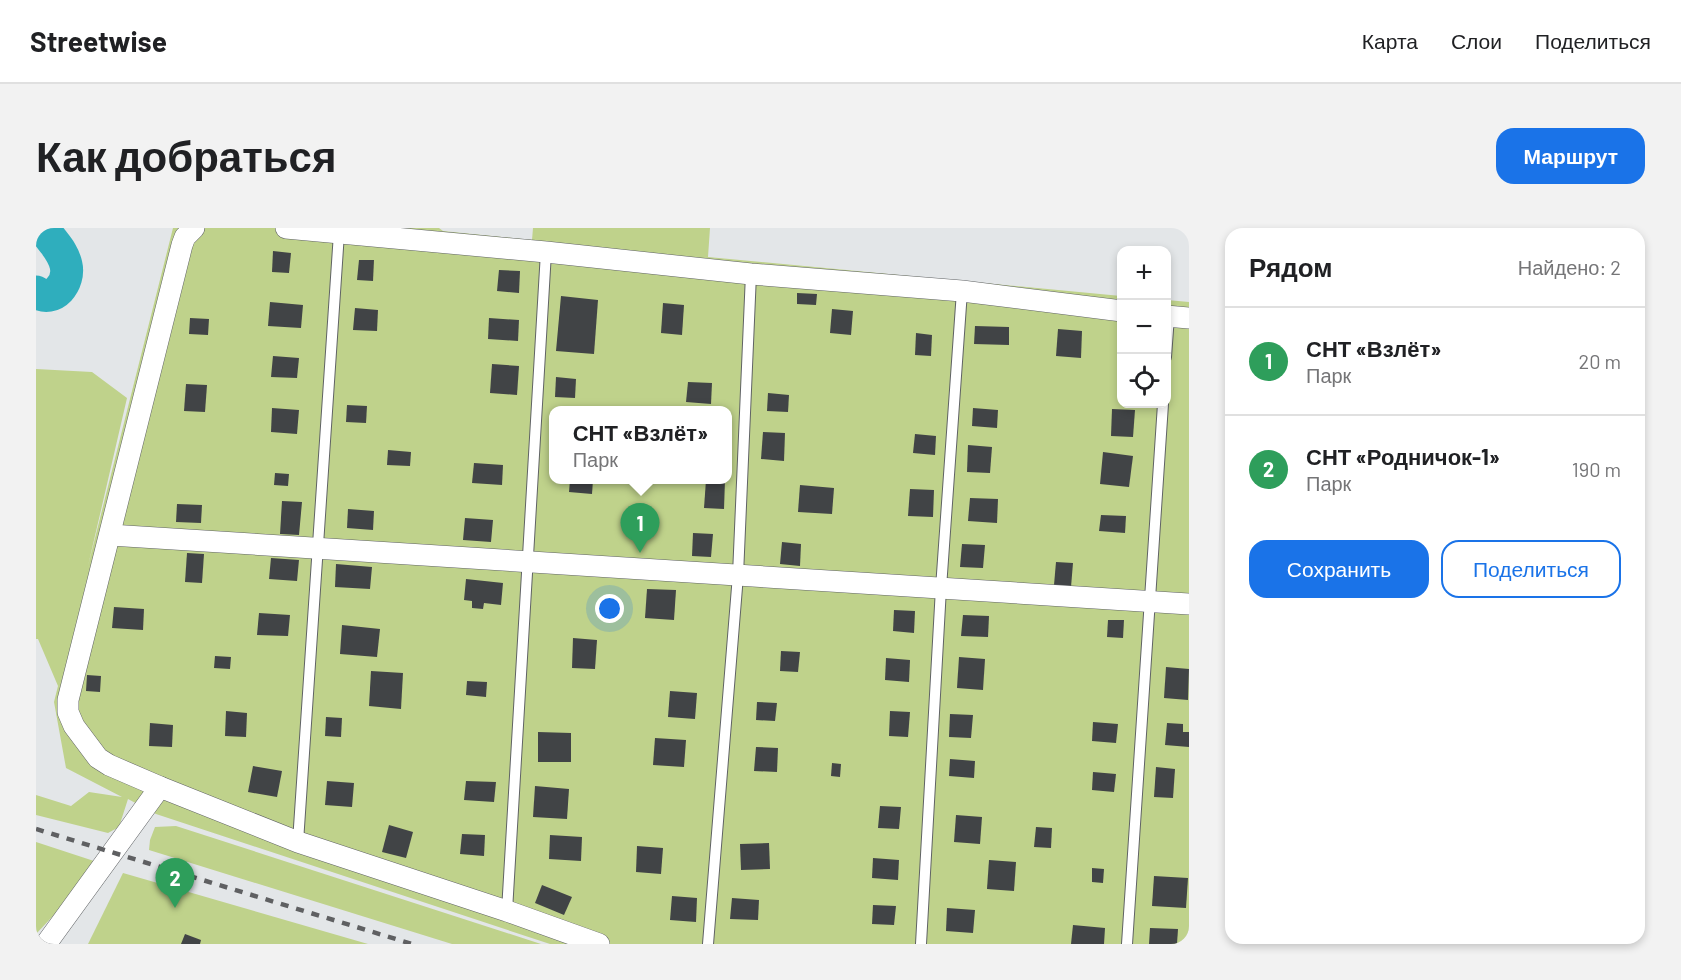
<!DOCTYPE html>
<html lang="ru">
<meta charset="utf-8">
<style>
body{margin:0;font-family:Barlow,sans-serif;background:#f2f2f2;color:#202124}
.controls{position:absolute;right:18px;top:18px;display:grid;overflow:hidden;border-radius:12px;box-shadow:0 3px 9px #0003}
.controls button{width:54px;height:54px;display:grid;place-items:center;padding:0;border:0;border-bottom:2px solid #e0e0e0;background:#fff;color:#202124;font:30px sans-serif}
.you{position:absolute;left:574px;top:381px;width:21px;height:21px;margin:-15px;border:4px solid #fff;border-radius:50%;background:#1a73e8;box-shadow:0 0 0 9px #1a73e833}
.badge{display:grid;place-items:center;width:39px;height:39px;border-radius:50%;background:#1a73e8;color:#fff;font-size:20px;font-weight:700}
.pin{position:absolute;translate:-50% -50px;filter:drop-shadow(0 2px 3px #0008)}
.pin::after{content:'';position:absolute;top:32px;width:21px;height:18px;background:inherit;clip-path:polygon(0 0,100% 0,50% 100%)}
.popup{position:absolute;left:513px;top:178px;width:183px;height:78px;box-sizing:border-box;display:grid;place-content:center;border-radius:12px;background:#fff;filter:drop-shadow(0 2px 4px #0005);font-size:20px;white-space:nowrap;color:#757577}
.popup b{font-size:22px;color:#202124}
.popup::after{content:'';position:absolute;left:50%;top:100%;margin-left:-12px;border:12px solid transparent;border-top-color:#fff}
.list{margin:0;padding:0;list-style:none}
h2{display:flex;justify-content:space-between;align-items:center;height:78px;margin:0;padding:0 24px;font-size:26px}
h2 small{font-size:20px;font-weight:400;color:#757577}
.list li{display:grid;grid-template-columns:39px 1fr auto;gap:18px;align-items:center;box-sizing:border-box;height:108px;padding:0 24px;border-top:2px solid #e0e0e0}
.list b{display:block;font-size:22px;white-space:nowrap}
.list p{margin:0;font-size:20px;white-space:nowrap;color:#757577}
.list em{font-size:20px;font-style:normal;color:#757577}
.actions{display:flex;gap:12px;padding:18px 24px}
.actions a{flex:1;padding:14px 0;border:2px solid #1a73e8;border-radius:18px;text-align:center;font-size:21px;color:#1a73e8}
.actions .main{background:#1a73e8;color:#fff}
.icon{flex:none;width:33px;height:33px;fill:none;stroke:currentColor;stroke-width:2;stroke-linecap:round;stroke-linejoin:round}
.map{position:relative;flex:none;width:1153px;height:716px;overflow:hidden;border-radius:18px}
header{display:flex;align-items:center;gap:36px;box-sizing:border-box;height:84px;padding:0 30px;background:#fff;border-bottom:2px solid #e0e0e0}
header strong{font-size:28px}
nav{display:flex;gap:33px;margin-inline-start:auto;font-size:21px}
.intro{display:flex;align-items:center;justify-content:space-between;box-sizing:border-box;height:144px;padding:0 36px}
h1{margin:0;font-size:42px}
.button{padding:15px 27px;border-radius:18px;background:#1a73e8;color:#fff;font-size:21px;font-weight:700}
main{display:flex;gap:36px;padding:0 36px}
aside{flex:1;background:#fff;border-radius:18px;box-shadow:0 3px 9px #0003}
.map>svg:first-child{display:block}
</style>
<header>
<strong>Streetwise</strong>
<nav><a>Карта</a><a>Слои</a><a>Поделиться</a></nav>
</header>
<div class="intro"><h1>Как добраться</h1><a class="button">Маршрут</a></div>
<main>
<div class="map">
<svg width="1153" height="716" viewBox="0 0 1153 716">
<rect width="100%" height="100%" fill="#e3e6e8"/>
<!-- green -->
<g fill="#bfd28b" fill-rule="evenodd">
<path d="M137,0H403L407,3L496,12L497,0H674L672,29L1085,68L1086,176H1130L1131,72L1153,74V716H514L120,586L92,571L83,599L72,605L0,587V567L35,578L53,564L86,569L30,540L18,474L22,458L2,411H0V141L56,144L91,170L52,338ZM517,182H691V252H517Z"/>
<path d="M140,598L505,716H416L113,622L114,612L119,599Z"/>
<path d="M0,614L58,633L33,671L0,706Z"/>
<path d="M87,645L332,716H52Z"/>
</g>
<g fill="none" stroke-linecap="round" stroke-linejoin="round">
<!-- river -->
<path stroke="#2faebd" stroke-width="33" d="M0,64C18,76 34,54 30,37C26,20 15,14 8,0"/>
</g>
<!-- building -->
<g fill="#414446">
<path d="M237,23L255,25L253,45L236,44Z"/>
<path d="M323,32H338L337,53L321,52Z"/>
<path d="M463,42L484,43L483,65L461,63Z"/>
<path d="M761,65L781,66L780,77L761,76Z"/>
<path d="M525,68L562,72L558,126L520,123Z"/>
<path d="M234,74L267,77L265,100L232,98Z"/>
<path d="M627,75L648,77L646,107L625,105Z"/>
<path d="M319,80L342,82L341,103L317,102Z"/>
<path d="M796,81L817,83L815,107L794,105Z"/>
<path d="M154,90L173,91L172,107L153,106Z"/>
<path d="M453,90L483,92L482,113L452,111Z"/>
<path d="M939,98L973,99V117L938,116Z"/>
<path d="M1022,101L1046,103L1045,130L1020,128Z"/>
<path d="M880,105L896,107L895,128L879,127Z"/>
<path d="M237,128L263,130L261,150L235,149Z"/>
<path d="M456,136L483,138L481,167L454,165Z"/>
<path d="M520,149L540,151L539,170L519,169Z"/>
<path d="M652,154L676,155L675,176L650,174Z"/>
<path d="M150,156L171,157L169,184L148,183Z"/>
<path d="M732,165L753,167L752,184L731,183Z"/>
<path d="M311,177L331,178L330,195L310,194Z"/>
<path d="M236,180L263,182L261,206L235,204Z"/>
<path d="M937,180L962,182L961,200L936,198Z"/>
<path d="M1076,181L1099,182L1097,209L1075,208Z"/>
<path d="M727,204L749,205L748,233L725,231Z"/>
<path d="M879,206L900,208L899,227L877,225Z"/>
<path d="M932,217L956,219L954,245L931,244Z"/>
<path d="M352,222L375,224L374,238L351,237Z"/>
<path d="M1067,224L1097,228L1093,259L1064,256Z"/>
<path d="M438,235L467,237L466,257L436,255Z"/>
<path d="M239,245L253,246L252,258L238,257Z"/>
<path d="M534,252H557L556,266L533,264Z"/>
<path d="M670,252H689L688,281L668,280Z"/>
<path d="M764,257L798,260L796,286L762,284Z"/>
<path d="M874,261L898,262L897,289L872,288Z"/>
<path d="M934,270L962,271L961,295L932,293Z"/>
<path d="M246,273L266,274L263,307L244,306Z"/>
<path d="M141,276L166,277L165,295L140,294Z"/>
<path d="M312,281L338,283L337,302L311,300Z"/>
<path d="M1065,287L1090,288L1089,305L1063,303Z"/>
<path d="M429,290L457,292L455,314L427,312Z"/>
<path d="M657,305L677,306L675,329L656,328Z"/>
<path d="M746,314L765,316L764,338L744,336Z"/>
<path d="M926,316L949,317L947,340L924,339Z"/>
<path d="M151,325L168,326L166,355L149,354Z"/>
<path d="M235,330L263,332L261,353L233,351Z"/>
<path d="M1020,334L1037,335L1035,359L1018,357Z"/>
<path d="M300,336L336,339L334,361L299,359Z"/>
<path d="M430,351L467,355L465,377L448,375L447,381L436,380V373L428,372Z"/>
<path d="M611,361L640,362L638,392L609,390Z"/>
<path d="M78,379L108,381L107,402L76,400Z"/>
<path d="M858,382L879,383L878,405L857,403Z"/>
<path d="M223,385L254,387L252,408L221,407Z"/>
<path d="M927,387L953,388L952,409L925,408Z"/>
<path d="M1072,392H1088L1087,410L1071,409Z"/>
<path d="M306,397L344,401L341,429L304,426Z"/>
<path d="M537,410L561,412L559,441L536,440Z"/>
<path d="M745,423L764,424L762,444L744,443Z"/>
<path d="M179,428L195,429L194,441L178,440Z"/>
<path d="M923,429L949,431L947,462L921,460Z"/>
<path d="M850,430L874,432L873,454L849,452Z"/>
<path d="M1130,439L1153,441L1152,472L1128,470Z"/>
<path d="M335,443L367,445L365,481L333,478Z"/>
<path d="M51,447L65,448L64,464L50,463Z"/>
<path d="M431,453L451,454L450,469L430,467Z"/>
<path d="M634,463L661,465L659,491L632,489Z"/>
<path d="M721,474L741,475L739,493L720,492Z"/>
<path d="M190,483L211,485L210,509L189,508Z"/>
<path d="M854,483L874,484L872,509L853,508Z"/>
<path d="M914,486L937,487L935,510L913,509Z"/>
<path d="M290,489L306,490L305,509L289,508Z"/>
<path d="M1057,494L1082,496L1080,515L1056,513Z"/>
<path d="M114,495L137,497L136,519L113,518Z"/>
<path d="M1131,495L1147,496V504H1153V519L1129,517Z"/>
<path d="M502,504L535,505V534H502Z"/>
<path d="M619,510L650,512L648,539L617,537Z"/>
<path d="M720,519L742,520L741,544L718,543Z"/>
<path d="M914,531L939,533L938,550L913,548Z"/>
<path d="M796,535L805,536L804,549L795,548Z"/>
<path d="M217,538L246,543L241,569L212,564Z"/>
<path d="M1120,539L1139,541L1137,570L1118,569Z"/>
<path d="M1057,544L1080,546L1078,564L1056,562Z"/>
<path d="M291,553L318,555L316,579L289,577Z"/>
<path d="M430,553L460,554L458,574L428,572Z"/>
<path d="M499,558L533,561L531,591L497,589Z"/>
<path d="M844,578L865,579L863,601L842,600Z"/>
<path d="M920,587L946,589L944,616L918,614Z"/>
<path d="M353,597L377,604L370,630L346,624Z"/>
<path d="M1000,599L1016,600L1015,620L998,619Z"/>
<path d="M426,606L449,607L448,628L424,626Z"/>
<path d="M514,607L546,609L545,633L513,631Z"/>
<path d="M733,615L734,641L705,642L704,616Z"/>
<path d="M601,618L627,620L625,646L600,644Z"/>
<path d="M837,630L863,632L862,652L836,650Z"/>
<path d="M953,632L980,634L978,663L951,661Z"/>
<path d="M1056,640L1068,641L1067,655L1056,654Z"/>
<path d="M1118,648L1152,650L1150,680L1116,678Z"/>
<path d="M506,657L536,669L528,687L499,675Z"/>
<path d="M636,668L661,670L660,694L634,692Z"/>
<path d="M696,670L723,672L722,692L694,691Z"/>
<path d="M837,677L860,678L858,697L836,696Z"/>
<path d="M911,680L939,682L937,705L910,703Z"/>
<path d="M1037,697L1069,700L1068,716H1035Z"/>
<path d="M1114,700L1142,701L1141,716H1113Z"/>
<path d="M149,706L165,712L164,716H145Z"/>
</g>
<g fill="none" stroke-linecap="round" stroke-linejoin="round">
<defs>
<g id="lane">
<path d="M1130,129L1133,88"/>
<path d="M262,614L303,5"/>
<path d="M471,683L510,24"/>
<path d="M672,716L702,347L715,46"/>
<path d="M885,716L905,360L926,63"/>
<path d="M1091,716L1127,176"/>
</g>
<g id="street">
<path d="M158,0L149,9L146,17L32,472V484L38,498L62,530L73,537L124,559L262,614L471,683L563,716"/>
<path d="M250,0L510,24L715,46L926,63L1086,83"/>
<path d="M1130,88L1153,90"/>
<path d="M74,307L1153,376"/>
<path d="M10,716L124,559"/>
</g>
</defs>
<!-- lane casing -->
<use href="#lane" stroke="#606365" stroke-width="12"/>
<!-- street casing -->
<use href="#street" stroke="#606365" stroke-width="22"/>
<!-- lane -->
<use href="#lane" stroke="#fff" stroke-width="10"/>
<!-- street -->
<use href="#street" stroke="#fff" stroke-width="21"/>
<!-- rail -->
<path stroke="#5f6062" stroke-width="4.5" stroke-dasharray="8 8" stroke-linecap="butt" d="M0,601L376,716"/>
</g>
</svg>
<div class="controls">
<button>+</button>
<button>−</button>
<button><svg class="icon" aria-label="locate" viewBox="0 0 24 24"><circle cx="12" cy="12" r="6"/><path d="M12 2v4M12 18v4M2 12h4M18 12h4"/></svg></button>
</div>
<div class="you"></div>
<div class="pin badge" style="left:604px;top:325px;background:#2e9e5b">1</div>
<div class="popup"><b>СНТ «Взлёт»</b>Парк</div>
<div class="pin badge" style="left:139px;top:680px;background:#2e9e5b">2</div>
</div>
<aside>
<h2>Рядом<small>Найдено: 2</small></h2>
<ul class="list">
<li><span class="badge" style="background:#2e9e5b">1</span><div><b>СНТ «Взлёт»</b><p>Парк</p></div><em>20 m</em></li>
<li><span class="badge" style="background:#2e9e5b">2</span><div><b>СНТ «Родничок-1»</b><p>Парк</p></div><em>190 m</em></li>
</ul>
<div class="actions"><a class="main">Сохранить</a><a>Поделиться</a></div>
</aside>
</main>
